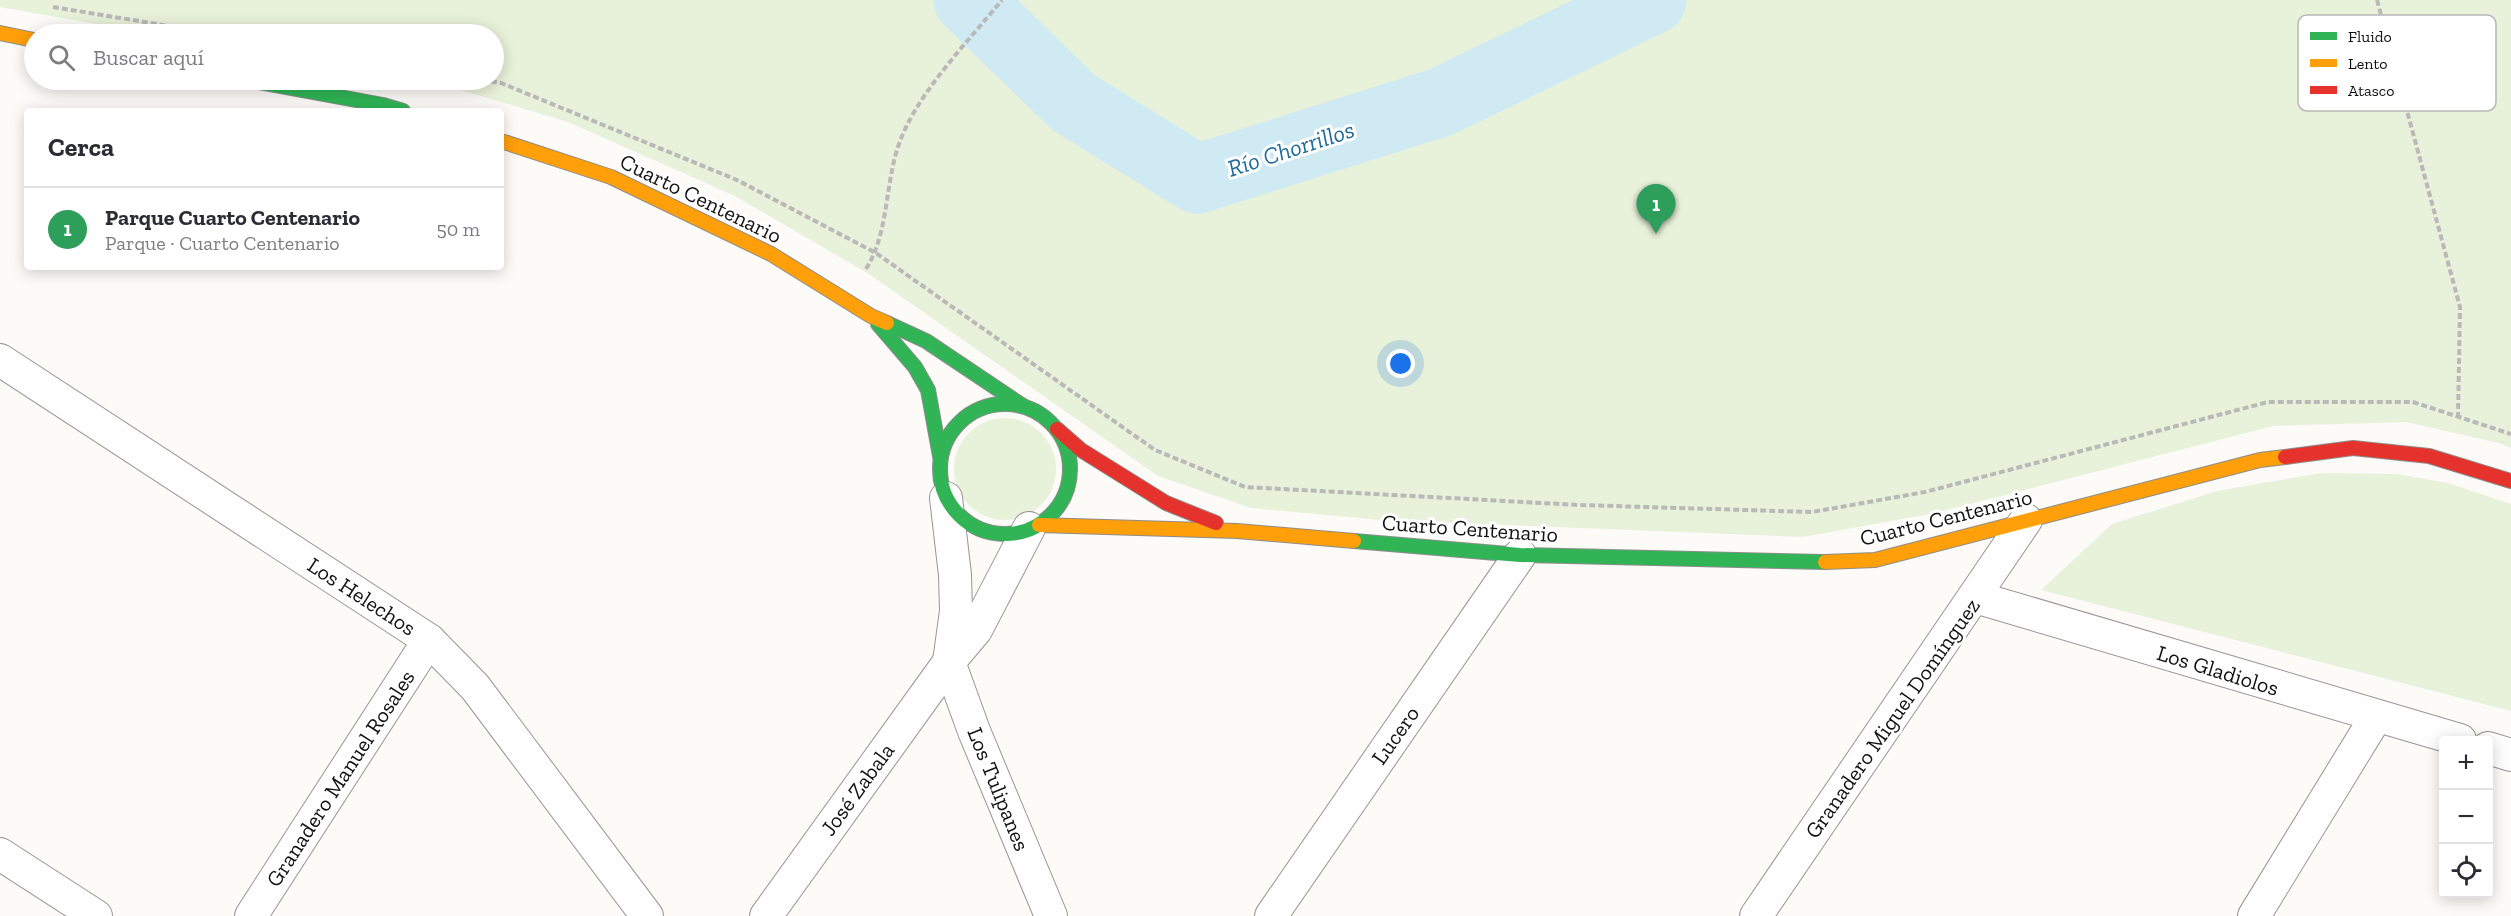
<!DOCTYPE html>
<html lang="es">
<meta charset="utf-8">
<style>
body{margin:0;font-family:"Zilla Slab",serif;background:#f2f2f3;color:#2b2b33}
.controls{position:absolute;right:18px;bottom:18px;display:grid;overflow:hidden;border-radius:6px;box-shadow:0 3px 15px #0003}
.controls button{width:54px;height:54px;display:grid;place-items:center;padding:0;border:0;border-bottom:2px solid #e1e1e2;background:#fff;color:#2b2b33;font:30px sans-serif}
.you{position:absolute;left:1401px;top:364px;width:21px;height:21px;margin:-15px;border:4px solid #fff;border-radius:50%;background:#1a73e8;box-shadow:0 0 0 9px #1a73e833}
.badge{display:grid;place-items:center;width:39px;height:39px;border-radius:50%;background:#636362;color:#fff;font-size:20px;font-weight:700}
.pin{position:absolute;translate:-50% -50px;filter:drop-shadow(0 2px 3px #0008)}
.pin::after{content:'';position:absolute;top:32px;width:21px;height:18px;background:inherit;clip-path:polygon(0 0,100% 0,50% 100%)}
.list{margin:0;padding:0;list-style:none}
h2{display:flex;justify-content:space-between;align-items:center;height:78px;margin:0;padding:0 24px;font-size:26px}
h2 small{font-size:20px;font-weight:400;color:#7c7c81}
.list li{display:grid;grid-template-columns:39px 1fr auto;gap:18px;align-items:center;box-sizing:border-box;height:84px;padding:0 24px;border-top:2px solid #e1e1e2}
.list b{display:block;font-size:22px;white-space:nowrap}
.list p{margin:0;font-size:20px;white-space:nowrap;color:#7c7c81}
.list em{font-size:20px;font-style:normal;color:#7c7c81}
.icon{flex:none;width:33px;height:33px;fill:none;stroke:currentColor;stroke-width:2;stroke-linecap:round;stroke-linejoin:round}
.map{position:relative;flex:none;width:2511px;height:916px;overflow:hidden}
.search{position:absolute;background:#fff;box-shadow:0 3px 15px #0003;left:24px;top:24px;width:480px;height:66px;display:flex;align-items:center;gap:15px;box-sizing:border-box;padding:0 21px;border-radius:33px;color:#7c7c81;font-size:22px}
.panel{position:absolute;background:#fff;box-shadow:0 3px 15px #0003;left:24px;top:108px;width:480px;height:162px;border-radius:6px}
.map>svg:first-child{display:block}
</style>
<div class="map">
<svg width="2511" height="916" viewBox="0 0 2511 916">
<rect width="100%" height="100%" fill="#fcfbf8"/>
<!-- green -->
<g fill="#e8f1d9">
<path d="M0,0H2511V448L2499,443L2406,422L2273,426L1935,513L1803,537L1381,520L1251,508L1158,476L869,274L733,195L568,122L454,88L405,80H494V34H152L0,7Z"/>
<circle cx="1005" cy="469" r="51"/>
<path d="M2321,473L2397,474L2448,483L2511,504V711L2041,590L2112,524L2217,491Z"/>
</g>
<g fill="none" stroke-linecap="round" stroke-linejoin="round">
<!-- river -->
<path stroke="#d0eaf4" stroke-width="69" d="M968,0L1074,103L1197,179L1441,102L1652,0"/>
<defs>
<g id="street">
<path d="M0,360L429,640L475,687L647,916"/>
<path d="M946,498L955,575L956,611L949,662L974,731L1051,916"/>
<path d="M1975,597L2460,740"/>
<path d="M2488,748L2511,755"/>
<path d="M0,854L96,916"/>
<path d="M251,916L429,640"/>
<path d="M766,916L949,662L976,630L1029,528"/>
<path d="M1271,916L1520,555"/>
<path d="M1756,916L2026,520"/>
<path d="M2254,916L2376,717"/>
</g>
<g id="fast">
<path d="M248,80L383,105L403,111"/>
<path d="M887,323L926,341L1023,406"/>
<path d="M878,324L915,367L928,390L940,456"/>
<circle cx="1005" cy="469" r="65"/>
<path d="M1354,541L1520,555L1825,562"/>
</g>
<g id="slow">
<path d="M0,33L34,40"/>
<path d="M501,141L611,177L771,254L871,316L887,323"/>
<path d="M1039,525L1237,531L1354,541"/>
<path d="M1825,562L1875,560L2260,460L2285,457"/>
</g>
<g id="jam">
<path d="M1057,429L1081,450L1166,503L1216,523"/>
<path d="M2285,457L2353,448L2429,456L2511,481"/>
</g>
</defs>
<!-- street casing -->
<use href="#street" stroke="#979695" stroke-width="34"/>
<!-- fast casing -->
<use href="#fast" stroke="#8d8d8c" stroke-width="16"/>
<!-- slow casing -->
<use href="#slow" stroke="#8d8d8c" stroke-width="16"/>
<!-- jam casing -->
<use href="#jam" stroke="#8d8d8c" stroke-width="16"/>
<!-- path -->
<g stroke="#b9b9b8" stroke-width="4" stroke-dasharray="6 3" stroke-linecap="butt">
<path d="M2377,0L2460,307L2458,417"/>
<path d="M53,7L218,34"/>
<path d="M482,80L501,83L737,180L876,253L1155,450L1245,487L1579,505L1812,512L1925,492L2268,402H2413L2511,434"/>
<path d="M866,269C888,234 885,189 897,150C913,97 967,43 1002,0"/>
</g>
<!-- street -->
<use href="#street" stroke="#fffefe" stroke-width="32"/>
<!-- fast -->
<use href="#fast" stroke="#30b455" stroke-width="14"/>
<!-- slow -->
<use href="#slow" stroke="#ff9f0a" stroke-width="14"/>
<!-- jam -->
<use href="#jam" stroke="#e5322d" stroke-width="14"/>
</g>
<g text-anchor="middle" stroke-width="6" stroke-linejoin="round" paint-order="stroke">
<!-- street labels -->
<g font-size="22" fill="#111" stroke="#fff">
<text transform="translate(701 198) rotate(26)" y="8">Cuarto Centenario</text>
<text transform="translate(1946 517) rotate(-14)" y="8">Cuarto Centenario</text>
<text transform="translate(1470 528) rotate(4)" y="8">Cuarto Centenario</text>
<text transform="translate(362 596) rotate(33)" y="8">Los Helechos</text>
<text transform="translate(2218 670) rotate(17)" y="8">Los Gladiolos</text>
<text transform="translate(1892 718) rotate(-55)" y="8">Granadero Miguel Domínguez</text>
<text transform="translate(1395 735) rotate(-55)" y="8">Lucero</text>
<text transform="translate(340 778) rotate(-57)" y="8">Granadero Manuel Rosales</text>
<text transform="translate(857 789) rotate(-54)" y="8">José Zabala</text>
<text transform="translate(999 789) rotate(68)" y="8">Los Tulipanes</text>
</g>
<!-- water labels -->
<g font-size="24" font-style="italic" fill="#206d9d" stroke="#fff">
<text transform="translate(1291 149) rotate(-18)" y="8">Río Chorrillos</text>
</g>
</g>
<!-- legend -->
<rect x="2298" y="15" width="198" height="96" rx="9" fill="#fff" stroke="#b8b8b8" stroke-width="1.5"/>
<rect x="2310" y="32" width="27" height="8" fill="#30b455"/>
<rect x="2310" y="59" width="27" height="8" fill="#ff9f0a"/>
<rect x="2310" y="86" width="27" height="8" fill="#e5322d"/>
<g font-size="16" fill="#111">
<text x="2348" y="42">Fluido</text>
<text x="2348" y="69">Lento</text>
<text x="2348" y="96">Atasco</text>
</g>
</svg>
<div class="controls">
<button>+</button>
<button>−</button>
<button><svg class="icon" aria-label="locate" viewBox="0 0 24 24"><circle cx="12" cy="12" r="6"/><path d="M12 2v4M12 18v4M2 12h4M18 12h4"/></svg></button>
</div>
<div class="you"></div>
<div class="pin badge" style="left:1656px;top:234px;background:#2e9e5b">1</div>
<div class="search"><svg class="icon" aria-label="search" viewBox="0 0 24 24"><circle cx="10" cy="10" r="6"/><path d="M15 15l6 6"/></svg>Buscar aquí</div>
<section class="panel">
<h2>Cerca<small></small></h2>
<ul class="list">
<li><span class="badge" style="background:#2e9e5b">1</span><div><b>Parque Cuarto Centenario</b><p>Parque · Cuarto Centenario</p></div><em>50 m</em></li>
</ul>
</section>
</div>
